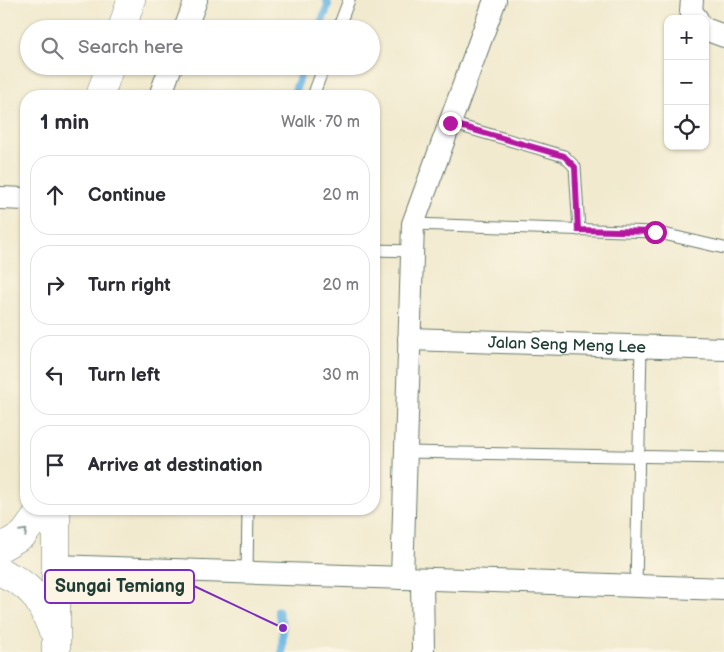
<!DOCTYPE html>
<meta charset="utf-8">
<style>
body{margin:0;font-family:"Balsamiq Sans",sans-serif;background:#f7f7f7;color:#2b2b33}
.controls{position:absolute;right:15px;top:15px;display:grid;overflow:hidden;border-radius:10px;box-shadow:0 1px 4px #0004}
.controls button{width:45px;height:45px;display:grid;place-items:center;padding:0;border:0;border-bottom:1px solid #e1e1e2;background:#fff;color:#2b2b33;font:25px sans-serif}
.stop{position:absolute;width:15px;height:15px;margin:-11px;border:4px solid #b5179e;border-radius:50%;background:#fff}
.stop.end{background:#b5179e;border-color:#fff;box-shadow:0 1px 5px #0008}
.list{margin:0;padding:0;list-style:none}
h2{display:flex;justify-content:space-between;align-items:center;height:65px;margin:0;padding:0 20px;font-size:21px}
h2 small{font-size:16px;font-weight:400;color:#7c7c81}
.list li{display:grid;grid-template-columns:32px 1fr auto;gap:15px;align-items:center;box-sizing:border-box;height:80px;margin:0 10px 10px;padding:0 10px;border:1px solid #e1e1e2;border-radius:20px}
.list b{display:block;font-size:19px;white-space:nowrap}
.list em{font-size:16px;font-style:normal;color:#7c7c81}
.icon{flex:none;width:28px;height:28px;fill:none;stroke:currentColor;stroke-width:2;stroke-linecap:round;stroke-linejoin:round}
.map{position:relative;flex:none;width:724px;height:652px;overflow:hidden}
.search{position:absolute;background:#fff;box-shadow:0 1px 4px #0004;left:20px;top:20px;width:360px;height:55px;display:flex;align-items:center;gap:12px;box-sizing:border-box;padding:0 18px;border-radius:28px;color:#7c7c81;font-size:19px}
.panel{position:absolute;background:#fff;box-shadow:0 1px 4px #0004;left:20px;top:90px;width:360px;height:425px;border-radius:20px}
.map>svg:first-child{display:block}
</style>
<div class="map">
<svg width="724" height="652" viewBox="0 0 724 652">
<rect width="100%" height="100%" fill="#fcf5e5"/>
<filter id="ink" filterUnits="userSpaceOnUse"><feTurbulence type="fractalNoise" baseFrequency=".02" numOctaves="2"/><feDisplacementMap in="SourceGraphic" scale="10" xChannelSelector="R" yChannelSelector="G"/><feConvolveMatrix kernelMatrix="1 2 1 2 8 2 1 2 1" color-interpolation-filters="sRGB"/></filter>
<filter id="wash" filterUnits="userSpaceOnUse"><feTurbulence type="fractalNoise" baseFrequency=".0096" numOctaves="4" result="noise"/><feDisplacementMap in="SourceGraphic" scale="20" xChannelSelector="R" yChannelSelector="G"/><feGaussianBlur stdDeviation="1.12" result="paint"/><feColorMatrix in="noise" values="0 0 0 0 0 0 0 0 0 0 0 0 0 0 0 0 0 1.4 0 .05"/><feComposite in="paint" operator="in"/></filter>
<g filter="url(#wash)">
<rect width="100%" height="100%" fill="#f1eacf"/>
<g fill="none" stroke-linecap="round" stroke-linejoin="round">
<!-- stream -->
<g stroke="#6ab7e4" stroke-width="8">
<path d="M319,29L328,6L327,0"/>
<path d="M293,96L304,66"/>
<path d="M278,611L283,628L282,652"/>
</g>
</g>
</g>
<g filter="url(#ink)">
<g fill="none" stroke-linecap="round" stroke-linejoin="round">
<defs>
<g id="service">
<path d="M338,29L349,0"/>
<path d="M313,96L324,66"/>
<path d="M450,123L564,156L575,167L579,230"/>
<path d="M413,224L655,232L724,248"/>
<path d="M374,250L412,251"/>
<path d="M406,452L724,458"/>
<path d="M247,573L248,509"/>
<path d="M636,586L641,346"/>
</g>
<g id="minor">
<path d="M692,0L691,11L697,19"/>
<path d="M185,29L196,0"/>
<path d="M705,29L724,36"/>
<path d="M160,96L171,66"/>
<path d="M0,198L26,199"/>
<path id="s1" d="M409,339L724,349"/>
<path d="M55,566L724,589"/>
<path d="M402,578L413,224L495,0"/>
<path d="M422,579L423,652"/>
</g>
<g id="tertiary">
<path d="M122,29L131,0"/>
<path d="M100,96L110,66"/>
<path d="M0,548L24,534L42,509"/>
<path d="M0,572C32,585 39,598 52,629"/>
<path d="M56,652V509"/>
</g>
</defs>
<!-- service casing -->
<use href="#service" stroke="#687a6a" stroke-width="13"/>
<!-- minor casing -->
<use href="#minor" stroke="#687a6a" stroke-width="24"/>
<!-- tertiary casing -->
<use href="#tertiary" stroke="#687a6a" stroke-width="29"/>
<!-- service -->
<use href="#service" stroke="#fff" stroke-width="11"/>
<!-- minor -->
<use href="#minor" stroke="#fff" stroke-width="22"/>
<!-- tertiary -->
<use href="#tertiary" stroke="#fff" stroke-width="28"/>
</g>
<!-- one-way arrows -->
<defs><path id="oneway-chevron" d="M-2-3.5L2.5 0L-2 3.5" fill="none" stroke-width="1.6" stroke-linecap="round" stroke-linejoin="round" transform="scale(1.25)"/></defs>
<use stroke="#8f9e9a" href="#oneway-chevron" transform="translate(24 532) rotate(-45)"/>
</g>
<g fill="none" stroke-linecap="round" stroke-linejoin="round" filter="url(#ink)">
<!-- route -->
<path stroke="#b5179e" stroke-width="6" d="M450,123L564,156L575,167L578,230L655,232"/>
</g>
<g text-anchor="middle" stroke-width="5" stroke-linejoin="round" paint-order="stroke">
<!-- street labels -->
<g font-size="16" fill="#1f3d34" stroke="#fcf5e5">
<text dy="6" stroke="none"><textPath href="#s1" startOffset="158">Jalan Seng Meng Lee</textPath></text>
</g>
</g>
<!-- callouts -->
<path fill="none" stroke="#7b2cbf" stroke-width="2" d="M283 628L194 586"/>
<circle fill="#7b2cbf" stroke="#fcf5e5" stroke-width="2" cx="283" cy="628" r="5"/>
<rect fill="#fcf5e5" stroke="#7b2cbf" stroke-width="2" x="45" y="570" width="149" height="33" rx="5"/>
<g font-size="18" text-anchor="middle" font-weight="bold" fill="#1f3d34">
<text x="120" y="592">Sungai Temiang</text>
</g>
</svg>
<div class="controls">
<button>+</button>
<button>−</button>
<button><svg class="icon" aria-label="locate" viewBox="0 0 24 24"><circle cx="12" cy="12" r="6"/><path d="M12 2v4M12 18v4M2 12h4M18 12h4"/></svg></button>
</div>
<div class="stop" style="left:655px;top:232px"></div>
<div class="stop end" style="left:450px;top:123px"></div>
<div class="search"><svg class="icon" aria-label="search" viewBox="0 0 24 24"><circle cx="10" cy="10" r="6"/><path d="M15 15l6 6"/></svg>Search here</div>
<section class="panel">
<h2>1 min<small>Walk · 70 m</small></h2>
<ul class="list">
<li><svg class="icon" aria-label="ahead" viewBox="0 0 24 24"><path d="M12 20V5M6 11l6-6 6 6"/></svg><div><b>Continue</b></div><em>20 m</em></li>
<li><svg class="icon" aria-label="right" viewBox="0 0 24 24"><path d="M7 20v-9h11M14 6l5 5-5 5"/></svg><div><b>Turn right</b></div><em>20 m</em></li>
<li><svg class="icon" aria-label="left" viewBox="0 0 24 24"><path d="M17 20v-9H6M10 6l-5 5 5 5"/></svg><div><b>Turn left</b></div><em>30 m</em></li>
<li><svg class="icon" aria-label="arrive" viewBox="0 0 24 24"><path d="M6 21V4h12l-3 4 3 4H6"/></svg><div><b>Arrive at destination</b></div></li>
</ul>
</section>
</div>
